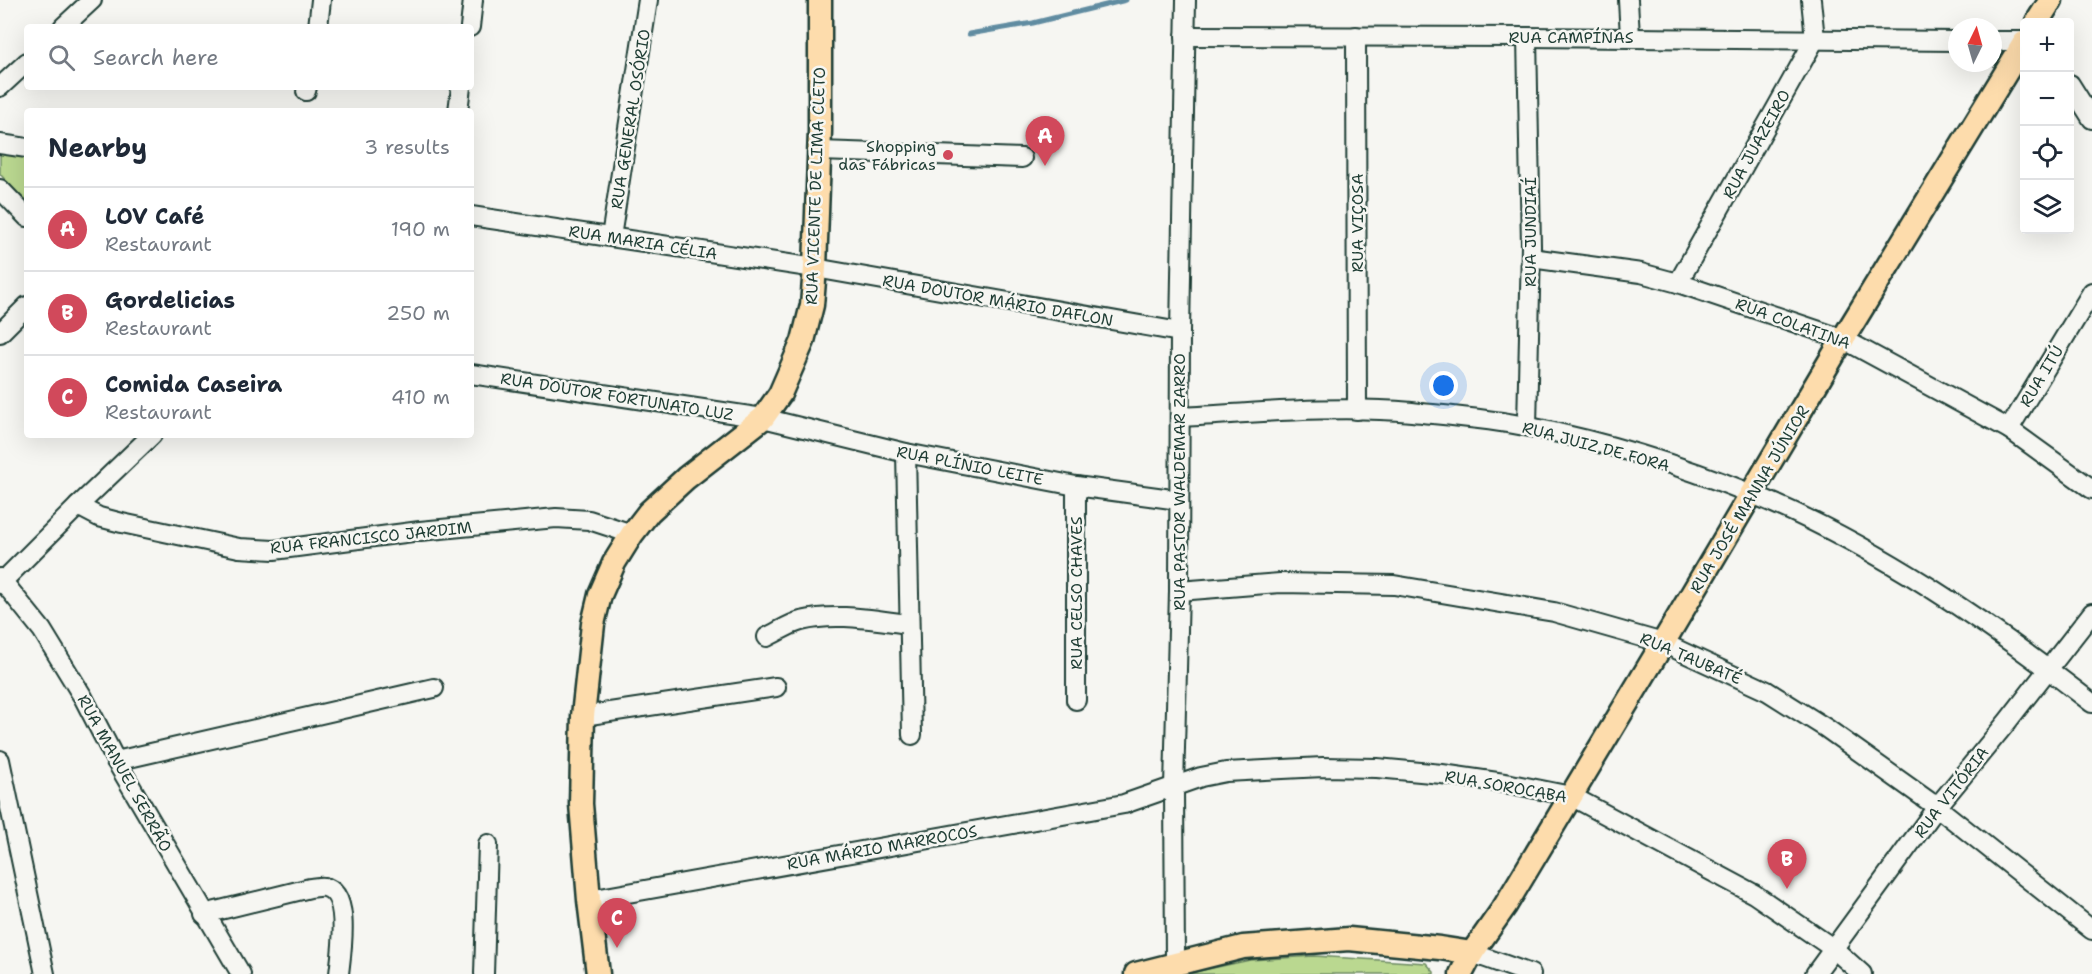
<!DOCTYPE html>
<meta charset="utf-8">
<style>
body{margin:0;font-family:"Shantell Sans",sans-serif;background:#f2f2f3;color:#1f2937}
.controls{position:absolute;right:18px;top:18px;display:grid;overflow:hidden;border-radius:6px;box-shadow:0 6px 24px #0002}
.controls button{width:54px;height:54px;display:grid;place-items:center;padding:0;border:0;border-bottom:2px solid #e0e1e3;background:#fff;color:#1f2937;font:30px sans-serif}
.compass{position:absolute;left:1948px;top:18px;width:54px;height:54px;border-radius:50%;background:#fff;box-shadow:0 6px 24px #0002;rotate:5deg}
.you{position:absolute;left:1444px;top:386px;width:21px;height:21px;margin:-15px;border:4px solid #fff;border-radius:50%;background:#1a73e8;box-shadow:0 0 0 9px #1a73e833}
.badge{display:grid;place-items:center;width:39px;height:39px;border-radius:50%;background:#d1495b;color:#fff;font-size:20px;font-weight:700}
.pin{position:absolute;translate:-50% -50px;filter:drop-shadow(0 2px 3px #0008)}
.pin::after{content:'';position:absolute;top:32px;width:21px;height:18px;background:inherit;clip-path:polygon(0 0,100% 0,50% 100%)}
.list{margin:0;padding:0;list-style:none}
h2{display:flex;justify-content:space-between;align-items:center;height:78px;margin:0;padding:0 24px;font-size:26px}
h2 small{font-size:20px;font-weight:400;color:#747a83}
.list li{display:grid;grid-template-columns:39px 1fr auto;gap:18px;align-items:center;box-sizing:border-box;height:84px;padding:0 24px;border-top:2px solid #e0e1e3}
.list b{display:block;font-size:22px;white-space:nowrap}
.list p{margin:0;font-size:20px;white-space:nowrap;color:#747a83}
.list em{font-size:20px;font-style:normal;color:#747a83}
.icon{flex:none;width:33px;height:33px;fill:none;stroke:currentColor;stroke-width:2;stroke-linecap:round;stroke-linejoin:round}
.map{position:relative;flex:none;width:2092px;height:974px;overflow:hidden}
.search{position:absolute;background:#fff;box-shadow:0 6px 24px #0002;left:24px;top:24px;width:450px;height:66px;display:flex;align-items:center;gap:15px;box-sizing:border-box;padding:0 21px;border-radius:6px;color:#747a83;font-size:22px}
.panel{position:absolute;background:#fff;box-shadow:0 6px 24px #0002;left:24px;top:108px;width:450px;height:330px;border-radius:6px}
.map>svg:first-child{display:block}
</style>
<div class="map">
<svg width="2092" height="974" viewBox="0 0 2092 974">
<rect width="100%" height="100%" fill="#f6f6f2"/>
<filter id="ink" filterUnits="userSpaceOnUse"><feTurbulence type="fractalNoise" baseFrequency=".0167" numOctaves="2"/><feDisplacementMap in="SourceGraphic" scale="12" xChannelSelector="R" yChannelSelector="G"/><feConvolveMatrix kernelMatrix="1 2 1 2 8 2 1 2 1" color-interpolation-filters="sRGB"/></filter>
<g filter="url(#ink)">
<!-- green -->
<g fill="#bad890" stroke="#6c8a62" stroke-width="1.5">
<path d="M0,154L27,157V204L0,174Z"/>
<path d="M1314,956L1426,963L1434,972V974H1185L1250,960Z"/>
</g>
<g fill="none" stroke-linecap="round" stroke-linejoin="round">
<!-- stream -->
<path stroke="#618ca1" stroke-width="5" d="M969,34L1033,23L1126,0"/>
<defs>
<g id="minor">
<path d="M1628,0L1630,37"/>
<path d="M63,27L92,0"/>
<path d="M318,27L321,0"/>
<path d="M470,27L473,0"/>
<path d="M1185,36L1527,37L1957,41"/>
<path d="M1356,36L1357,410"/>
<path d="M1993,41H2024"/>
<path d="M2070,84L2092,119"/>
<path d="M0,87L27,62"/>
<path d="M306,91L307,87"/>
<path d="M458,111L461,87"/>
<path d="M0,144L27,148"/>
<path d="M820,151L1022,158"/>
<path d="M0,189L27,217"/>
<path d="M471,216L815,268L1180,332"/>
<path d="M611,237L648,0"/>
<path d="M1531,258L1641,273L1678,283L1843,339L2009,429L2092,489"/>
<path d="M1678,283L1815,39L1811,0"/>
<path d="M0,333L27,306"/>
<path d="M471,374L763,418L906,453L1076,486L1179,500"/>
<path d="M1180,417C1256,413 1335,405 1412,412C1451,416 1491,419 1530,427C1605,442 1680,465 1752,494C1874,544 1988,622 2092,703"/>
<path d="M1527,426L1531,246L1527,37"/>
<path d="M2009,429L2092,292"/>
<path d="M906,453L912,735"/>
<path d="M1076,486V700"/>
<path d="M78,506L99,517L122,523L239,548L274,550L420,531L556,518L589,520L632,534"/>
<path d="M0,578L42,630L83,697L116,761L241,974"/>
<path d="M0,584L78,506L152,435"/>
<path d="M1179,591L1280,583L1394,585L1554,612L1663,643L1767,691L1826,728L1937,807L2092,930"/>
<path d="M767,637C778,632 789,624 801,621C836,612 874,620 909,624"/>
<path d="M583,716L776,687"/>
<path d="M0,760L45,974"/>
<path d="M116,761L434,688"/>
<path d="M589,900L1124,804L1201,777L1226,772L1323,767L1377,768L1442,774L1511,784L1571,796L1754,894L1834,949L1862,974"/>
<path d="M204,914L310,888C314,888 320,886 324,887C352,892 341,954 339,974"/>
<path d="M1472,953L1531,974"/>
<path d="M1175,963L1174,787L1179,591L1180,332L1186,0"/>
<path d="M484,974L488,844"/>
<path d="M1815,974L1937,807L2007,722L2092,613"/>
</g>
<g id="major">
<path d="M2037,22L2051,0"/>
<path d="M598,974L589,900L581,804L583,716L593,624L600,595L614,563L632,534L649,512L686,478L763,418L780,394L803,341L812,305L815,268L820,131V0"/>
<path d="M1136,974L1243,947L1349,939L1440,948L1472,953"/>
<path d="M1461,974L1472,953L1505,906L1663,643L1843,339L2024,43"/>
</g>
</defs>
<!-- minor casing -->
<use href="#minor" stroke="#1f3d34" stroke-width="22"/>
<!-- major casing -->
<use href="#major" stroke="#1f3d34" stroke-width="27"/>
<!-- minor -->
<use href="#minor" stroke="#f6f6f2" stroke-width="18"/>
<!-- major -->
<use href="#major" stroke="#fddcac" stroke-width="22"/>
</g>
</g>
<!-- markers -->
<circle fill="#d1495b" stroke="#f6f6f2" stroke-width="2" cx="948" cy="155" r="6"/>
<g text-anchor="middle" stroke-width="5" stroke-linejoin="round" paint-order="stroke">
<!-- street labels -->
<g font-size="16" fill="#1f3d34" stroke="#f6f6f2">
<text x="1571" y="43">RUA CAMPÍNAS</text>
<text transform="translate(630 119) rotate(-81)" y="6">RUA GENERAL OSÓRIO</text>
<text transform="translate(1756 144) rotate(-61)" y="6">RUA JUAZEIRO</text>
<text transform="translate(815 186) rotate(-88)" y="6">RUA VICENTE DE LIMA CLETO</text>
<text transform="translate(1357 223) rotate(-90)" y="6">RUA VIÇOSA</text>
<text transform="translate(1530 232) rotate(-90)" y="6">RUA JUNDIAÍ</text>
<text transform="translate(643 242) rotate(9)" y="6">RUA MARIA CÉLIA</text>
<text transform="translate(998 300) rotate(10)" y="6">RUA DOUTOR MÁRIO DAFLON</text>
<text transform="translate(1793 323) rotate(20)" y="6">RUA COLATINA</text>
<text transform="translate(2041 376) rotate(-59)" y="6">RUA ITÚ</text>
<text transform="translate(617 396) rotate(9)" y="6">RUA DOUTOR FORTUNATO LUZ</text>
<text transform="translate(1596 446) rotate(15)" y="6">RUA JUIZ DE FORA</text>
<text transform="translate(970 465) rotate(11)" y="6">RUA PLÍNIO LEITE</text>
<text transform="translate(1179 482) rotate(-90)" y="6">RUA PASTOR WALDEMAR ZARRO</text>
<text transform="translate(1749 499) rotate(-59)" y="6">RUA JOSÉ MANNA JÚNIOR</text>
<text transform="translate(371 537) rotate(-6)" y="6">RUA FRANCISCO JARDIM</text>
<text transform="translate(1076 593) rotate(-90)" y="6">RUA CELSO CHAVES</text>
<text transform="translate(1691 658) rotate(23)" y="6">RUA TAUBATÉ</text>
<text transform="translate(125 773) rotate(61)" y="6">RUA MANUEL SERRÃO</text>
<text transform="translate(1506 786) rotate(10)" y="6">RUA SOROCABA</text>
<text transform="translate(1951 792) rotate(-52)" y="6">RUA VITÓRIA</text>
<text transform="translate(882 847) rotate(-10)" y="6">RUA MÁRIO MARROCOS</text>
</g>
<!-- poi labels -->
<g font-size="16" fill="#1f3d34" stroke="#f6f6f2" text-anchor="end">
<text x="936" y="152">Shopping<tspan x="936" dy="18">das Fábricas</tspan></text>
</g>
</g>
</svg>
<div class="controls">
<button>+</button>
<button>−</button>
<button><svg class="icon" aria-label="locate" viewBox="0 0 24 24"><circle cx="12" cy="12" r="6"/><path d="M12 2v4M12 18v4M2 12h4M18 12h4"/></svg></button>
<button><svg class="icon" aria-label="layers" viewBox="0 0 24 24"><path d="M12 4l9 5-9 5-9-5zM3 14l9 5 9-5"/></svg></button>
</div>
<svg class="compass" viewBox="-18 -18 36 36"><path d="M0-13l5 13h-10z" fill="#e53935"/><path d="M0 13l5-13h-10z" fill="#747a83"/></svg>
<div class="you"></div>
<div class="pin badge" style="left:1045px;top:166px">A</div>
<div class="pin badge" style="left:1787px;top:889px">B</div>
<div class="pin badge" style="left:617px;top:948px">C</div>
<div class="search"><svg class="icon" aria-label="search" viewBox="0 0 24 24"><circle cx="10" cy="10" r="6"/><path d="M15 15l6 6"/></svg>Search here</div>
<section class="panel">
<h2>Nearby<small>3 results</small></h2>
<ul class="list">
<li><span class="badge">A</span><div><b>LOV Café</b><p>Restaurant</p></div><em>190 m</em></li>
<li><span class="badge">B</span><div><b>Gordelicias</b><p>Restaurant</p></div><em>250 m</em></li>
<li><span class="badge">C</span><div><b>Comida Caseira</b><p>Restaurant</p></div><em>410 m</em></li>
</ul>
</section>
</div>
